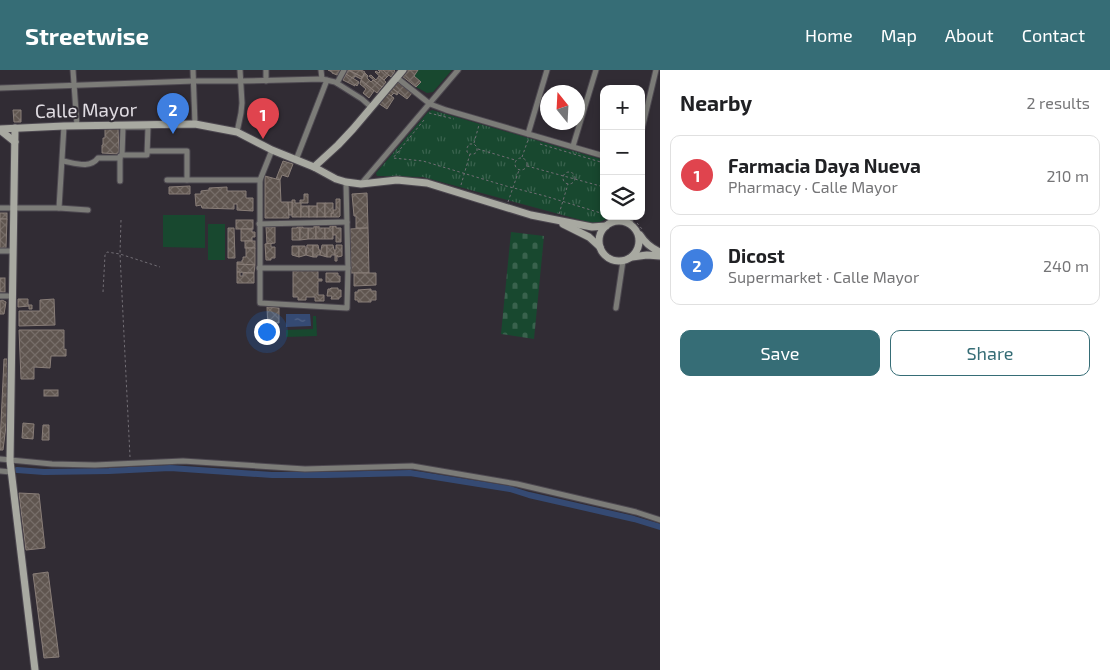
<!DOCTYPE html>
<meta charset="utf-8">
<style>
body{margin:0;font-family:"Exo 2",sans-serif;background:#f2f2f2;color:#202124}
.controls{position:absolute;right:15px;top:15px;display:grid;overflow:hidden;border-radius:10px;box-shadow:0 2px 8px #0003}
.controls button{width:45px;height:45px;display:grid;place-items:center;padding:0;border:0;border-bottom:1px solid #e0e0e0;background:#fff;color:#202124;font:25px sans-serif}
.compass{position:absolute;left:540px;top:15px;width:45px;height:45px;border-radius:50%;background:#fff;box-shadow:0 2px 8px #0003;rotate:342deg}
.you{position:absolute;left:266px;top:261px;width:18px;height:18px;margin:-12px;border:4px solid #fff;border-radius:50%;background:#1a73e8;box-shadow:0 0 0 8px #1a73e833}
.badge{display:grid;place-items:center;width:32px;height:32px;border-radius:50%;background:#366d76;color:#fff;font-size:16px;font-weight:700}
.pin{position:absolute;translate:-50% -41px;filter:drop-shadow(0 1px 2px #0008)}
.pin::after{content:'';position:absolute;top:26px;width:18px;height:15px;background:inherit;clip-path:polygon(0 0,100% 0,50% 100%)}
.list{margin:0;padding:0;list-style:none}
h2{display:flex;justify-content:space-between;align-items:center;height:65px;margin:0;padding:0 20px;font-size:21px}
h2 small{font-size:16px;font-weight:400;color:#757577}
.list li{display:grid;grid-template-columns:32px 1fr auto;gap:15px;align-items:center;box-sizing:border-box;height:80px;margin:0 10px 10px;padding:0 10px;border:1px solid #e0e0e0;border-radius:10px}
.list b{display:block;font-size:19px;white-space:nowrap}
.list p{margin:0;font-size:16px;white-space:nowrap;color:#757577}
.list em{font-size:16px;font-style:normal;color:#757577}
.actions{display:flex;gap:10px;padding:15px 20px}
.actions a{flex:1;padding:11px 0;border:1px solid #366d76;border-radius:10px;text-align:center;font-size:18px;color:#366d76}
.actions .main{background:#366d76;color:#fff}
.icon{flex:none;width:28px;height:28px;fill:none;stroke:currentColor;stroke-width:2;stroke-linecap:round;stroke-linejoin:round}
.map{position:relative;flex:none;width:660px;height:600px;overflow:hidden}
header{display:flex;align-items:center;gap:30px;box-sizing:border-box;height:70px;padding:0 25px;background:#366d76;color:#fff}
header strong{font-size:24px}
nav{display:flex;gap:28px;margin-inline-start:auto;font-size:18px}
main{display:flex}
aside{flex:1;background:#fff}
.map>svg:first-child{display:block}
</style>
<header>
<strong>Streetwise</strong>
<nav><a>Home</a><a>Map</a><a>About</a><a>Contact</a></nav>
</header>
<main>
<div class="map">
<svg width="660" height="600" viewBox="0 0 660 600">
<defs>
<pattern id="cemetery-stones" width="16" height="16" patternUnits="userSpaceOnUse" patternTransform="scale(1.25)"><rect width="16" height="16" fill="#18482f"/><path d="M2 7V4a2 2 0 0 1 4 0v3zM10 15v-3a2 2 0 0 1 4 0v3z" fill="#39624d"/></pattern>
<pattern id="park-tufts" width="24" height="20" patternUnits="userSpaceOnUse" patternTransform="scale(1.25)"><rect width="24" height="20" fill="#18482f"/><path d="M3 7l-1-3M5 7V3M7 7l1-3M15 17l-1-3M17 17v-4M19 17l1-3" fill="none" stroke="#39624d"/></pattern>
<pattern id="water-ripples" width="26" height="14" patternUnits="userSpaceOnUse" patternTransform="scale(1.25)"><rect width="26" height="14" fill="#354a73"/><path d="M2 4q2-2 4 0t4 0M15 11q2-2 4 0t4 0" fill="none" stroke="#526487"/></pattern>
<pattern id="building-cross-hatch" width="8" height="8" patternUnits="userSpaceOnUse" patternTransform="scale(1.25)"><rect width="8" height="8" fill="#5f554f"/><path d="M0 0l8 8M0 8l8-8" fill="none" stroke="#766d68"/></pattern>
</defs>
<rect width="100%" height="100%" fill="#312c34"/>
<!-- grass -->
<g fill="#18482f">
<path d="M418,0H452L433,22L427,23L416,17L421,12L414,6Z"/>
<path d="M163,145H205V178L163,177Z"/>
<rect x="208" y="154" width="17" height="36"/>
<path d="M313,246H316L317,266L286,267V260L313,259Z"/>
</g>
<!-- cemetery -->
<path fill="url(#cemetery-stones)" d="M511,162L544,166L534,269L501,264Z"/>
<!-- park -->
<path fill="url(#park-tufts)" d="M432,40L604,90V146H612L600,152L592,153L423,107L377,106L376,103L428,42Z"/>
<!-- water -->
<path fill="url(#water-ripples)" d="M286,244H310L311,256L286,257Z"/>
<g fill="none" stroke-linecap="round" stroke-linejoin="round">
<!-- canal -->
<path stroke="#354a73" stroke-width="6" d="M17,400L44,402L109,401L170,398L272,405H326L410,403L510,419L529,425L634,449L660,457"/>
</g>
<!-- building -->
<g fill="url(#building-cross-hatch)" stroke="#897e78">
<path d="M328,0H341L337,5L332,3V2Z"/>
<path d="M348,0L362,7L361,9L355,6L353,9L346,4Z"/>
<path d="M349,0H361L365,2L362,7Z"/>
<path d="M378,0H383L389,5L384,10L375,2L376,1L379,3L380,2Z"/>
<path d="M383,0H394L395,1L391,7Z"/>
<path d="M406,0H418L414,6L421,12L416,17L402,6Z"/>
<path d="M365,3L368,6L367,8L371,12L373,10L382,17L377,23L361,10Z"/>
<path d="M346,4L359,12L357,16L355,14V16L343,10Z"/>
<path d="M371,5L376,10L379,6L386,12L382,17L369,6Z"/>
<path d="M361,10L374,21L369,28L363,23L366,19L360,14Z"/>
<path d="M397,12L412,23L407,29L392,18Z"/>
<path d="M392,18L398,23L397,25L394,23L391,26L387,23Z"/>
<path d="M387,23L394,28L387,39L378,33Z"/>
<path d="M13,40H21V52H14Z"/>
<path d="M105,58H118L119,84L102,83V75H103V68H105Z"/>
<path d="M283,91L293,94L288,107L282,105L280,110L276,109Z"/>
<path d="M265,106L280,110L281,132H288L289,148H265Z"/>
<path d="M190,116V124H169V117Z"/>
<path d="M227,117V121H246V128H253V141L237,140V134H234V139L202,138L201,135L196,136L195,124H201V121L209,120V118Z"/>
<path d="M367,123L368,158H356V146H354L352,124Z"/>
<path d="M304,124H308V133H300V130H304Z"/>
<path d="M336,129H340V146L339,147H331V143H333V140H336Z"/>
<path d="M292,130H295V133H301V147H292Z"/>
<path d="M288,132H292V145H289Z"/>
<rect x="317" y="133" width="8" height="14"/>
<path d="M325,133H333V143H331V147H325Z"/>
<rect x="301" y="136" width="8" height="11"/>
<rect x="309" y="136" width="8" height="11"/>
<rect x="0" y="143" width="7" height="6"/>
<path d="M0,149H7L6,178H0Z"/>
<rect x="236" y="150" width="17" height="9"/>
<path d="M314,156H316V169H308V158H314Z"/>
<path d="M316,156H319V158H325V169H316Z"/>
<path d="M330,156H333V169H325V158H330Z"/>
<path d="M333,156H336V158H341V172H336V165H333Z"/>
<path d="M266,157H275V173L267,174Z"/>
<path d="M297,157H300V170H292V158H297Z"/>
<path d="M300,157H303V158H308V169L300,170Z"/>
<path d="M228,158H234L235,188H228Z"/>
<path d="M368,158L369,203H351L350,159Z"/>
<path d="M241,159H252V162H255V167H252V171H241Z"/>
<rect x="245" y="171" width="10" height="7"/>
<path d="M271,173V177H275V188H271V190H266L265,174Z"/>
<path d="M307,175H313V187L306,185Z"/>
<path d="M313,175H318L319,180H320V185H317V187H313Z"/>
<path d="M322,175H327V187L320,185Z"/>
<path d="M327,175H333L334,180H335V185H331V187H327Z"/>
<path d="M336,175H342V186L338,187L337,185V191H335V180H336Z"/>
<path d="M292,176H299V187L292,185Z"/>
<path d="M299,176H305L306,185L299,187Z"/>
<path d="M246,178H255V195L237,194V192H242V190H243V187H246Z"/>
<path d="M237,194L255,195L254,203L237,202Z"/>
<path d="M297,199H318V209H322V211H318V225H324V231H315V227H306V230H298V227H293V201H297Z"/>
<path d="M237,202H240V206H243V203H254V213H237Z"/>
<path d="M326,203H338V206H340V212H326Z"/>
<path d="M354,203H376V215L354,216Z"/>
<rect x="0" y="208" width="5" height="14"/>
<path d="M331,218H338V220H341V227H339V229H331L332,226H327L328,219H330Z"/>
<path d="M371,219V221H376V230H371V232H358V230H355V222H358V220Z"/>
<path d="M18,229H28V235H32V239H29V236L18,237Z"/>
<path d="M54,229L55,255L19,256V241H40V230Z"/>
<path d="M2,230L6,232L4,244H0V231Z"/>
<path d="M267,237L279,238V253H274V261H268Z"/>
<path d="M19,260H64V280L66,279V286H51L50,298L34,297V309H21Z"/>
<path d="M4,289H7L8,305V340L3,380H0V374Z"/>
<rect x="44" y="320" width="14" height="6"/>
<path d="M23,353L34,354L33,369L22,368Z"/>
<path d="M43,355H49V370H42Z"/>
<path d="M19,423L39,424L45,478L26,480Z"/>
<path d="M48,502L59,587L44,588L33,504Z"/>
</g>
<g fill="none" stroke-linecap="round" stroke-linejoin="round">
<defs>
<g id="street">
<path d="M73,0L77,56"/>
<path d="M193,0L195,54"/>
<path d="M266,0V11"/>
<path d="M321,0L322,9"/>
<path d="M396,7L430,34L446,40L604,86"/>
<path d="M337,13L344,0"/>
<path d="M0,18L194,11H241L322,9L335,12L362,29L371,37"/>
<path d="M123,57H148L147,85H122Z"/>
<path d="M237,62L241,43L242,33L240,0"/>
<path d="M641,63L656,0"/>
<path d="M528,64L547,0"/>
<path d="M573,76L596,0"/>
<path d="M272,80L260,110V233L347,238L348,198L346,112"/>
<path d="M148,81H187V110"/>
<path d="M296,90L327,10"/>
<path d="M63,91C75,93 90,99 98,88H120"/>
<path d="M167,110H260"/>
<path d="M120,111V86"/>
<path d="M361,114L458,0"/>
<path d="M0,138H59L88,140"/>
<path d="M59,138L64,56"/>
<path d="M629,146L631,154"/>
<path d="M612,152L618,146"/>
<path d="M259,154L347,152"/>
<path d="M0,181H13"/>
<path d="M259,198H348"/>
<path d="M0,226H12"/>
<path d="M616,238L623,191"/>
<path d="M0,389L52,394L95,395L183,391L305,399L412,396L517,414L636,442L660,450"/>
<path d="M0,401L11,402"/>
</g>
<g id="secondary">
<path d="M15,58L10,391L35,600"/>
<path d="M0,59L64,56L195,54L237,62L272,80L314,97L336,109L346,112L361,114L397,110L427,113L531,145L592,157L606,156"/>
<path d="M0,60L15,72"/>
<path d="M314,97L338,75L353,59L403,0"/>
<circle cx="619" cy="171" r="20"/>
<path d="M563,154L589,167L600,177"/>
<path d="M640,165C645,173 651,178 660,182"/>
<path d="M632,187L647,185L660,186"/>
</g>
</defs>
<!-- street casing -->
<use href="#street" stroke="#4d4850" stroke-width="7"/>
<!-- secondary casing -->
<use href="#secondary" stroke="#4d4850" stroke-width="9"/>
<!-- path -->
<g stroke="#726e75" stroke-width="1" stroke-dasharray="2.5 2.5" stroke-linecap="butt">
<path d="M429,43L454,49"/>
<path d="M424,50L393,88L423,91L506,116L545,126L604,144"/>
<path d="M474,73L479,55"/>
<path d="M540,74L604,93"/>
<path d="M478,79L515,90"/>
<path d="M522,87L528,70"/>
<circle cx="521" cy="94" r="6"/>
<path d="M527,96L604,117"/>
<circle cx="569" cy="108" r="6"/>
<path d="M461,115L470,84L467,82V78L469,74H474L477,77V82L474,84H470"/>
<path d="M508,132L519,100"/>
<path d="M559,144L568,114"/>
<path d="M121,150L120,184L130,387"/>
<path d="M637,153L642,159"/>
<path d="M103,222L105,185L107,182L120,184L160,197"/>
</g>
<!-- street -->
<use href="#street" stroke="#7c7c78" stroke-width="5"/>
<!-- secondary -->
<use href="#secondary" stroke="#a8a9a1" stroke-width="7"/>
</g>
<g text-anchor="middle" stroke-width="4" stroke-linejoin="round" paint-order="stroke">
<!-- street labels -->
<g font-size="19" fill="#e0dce2" stroke="#312c34">
<text transform="translate(86 40) rotate(-1)" y="7">Calle Mayor</text>
</g>
</g>
</svg>
<div class="controls">
<button>+</button>
<button>−</button>
<button><svg class="icon" aria-label="layers" viewBox="0 0 24 24"><path d="M12 4l9 5-9 5-9-5zM3 14l9 5 9-5"/></svg></button>
</div>
<svg class="compass" viewBox="-18 -18 36 36"><path d="M0-13l5 13h-10z" fill="#e53935"/><path d="M0 13l5-13h-10z" fill="#757577"/></svg>
<div class="you"></div>
<div class="pin badge" style="left:263px;top:69px;background:#e0444e">1</div>
<div class="pin badge" style="left:173px;top:64px;background:#3f7fe0">2</div>
</div>
<aside>
<h2>Nearby<small>2 results</small></h2>
<ul class="list">
<li><span class="badge" style="background:#e0444e">1</span><div><b>Farmacia Daya Nueva</b><p>Pharmacy · Calle Mayor</p></div><em>210 m</em></li>
<li><span class="badge" style="background:#3f7fe0">2</span><div><b>Dicost</b><p>Supermarket · Calle Mayor</p></div><em>240 m</em></li>
</ul>
<div class="actions"><a class="main">Save</a><a>Share</a></div>
</aside>
</main>
